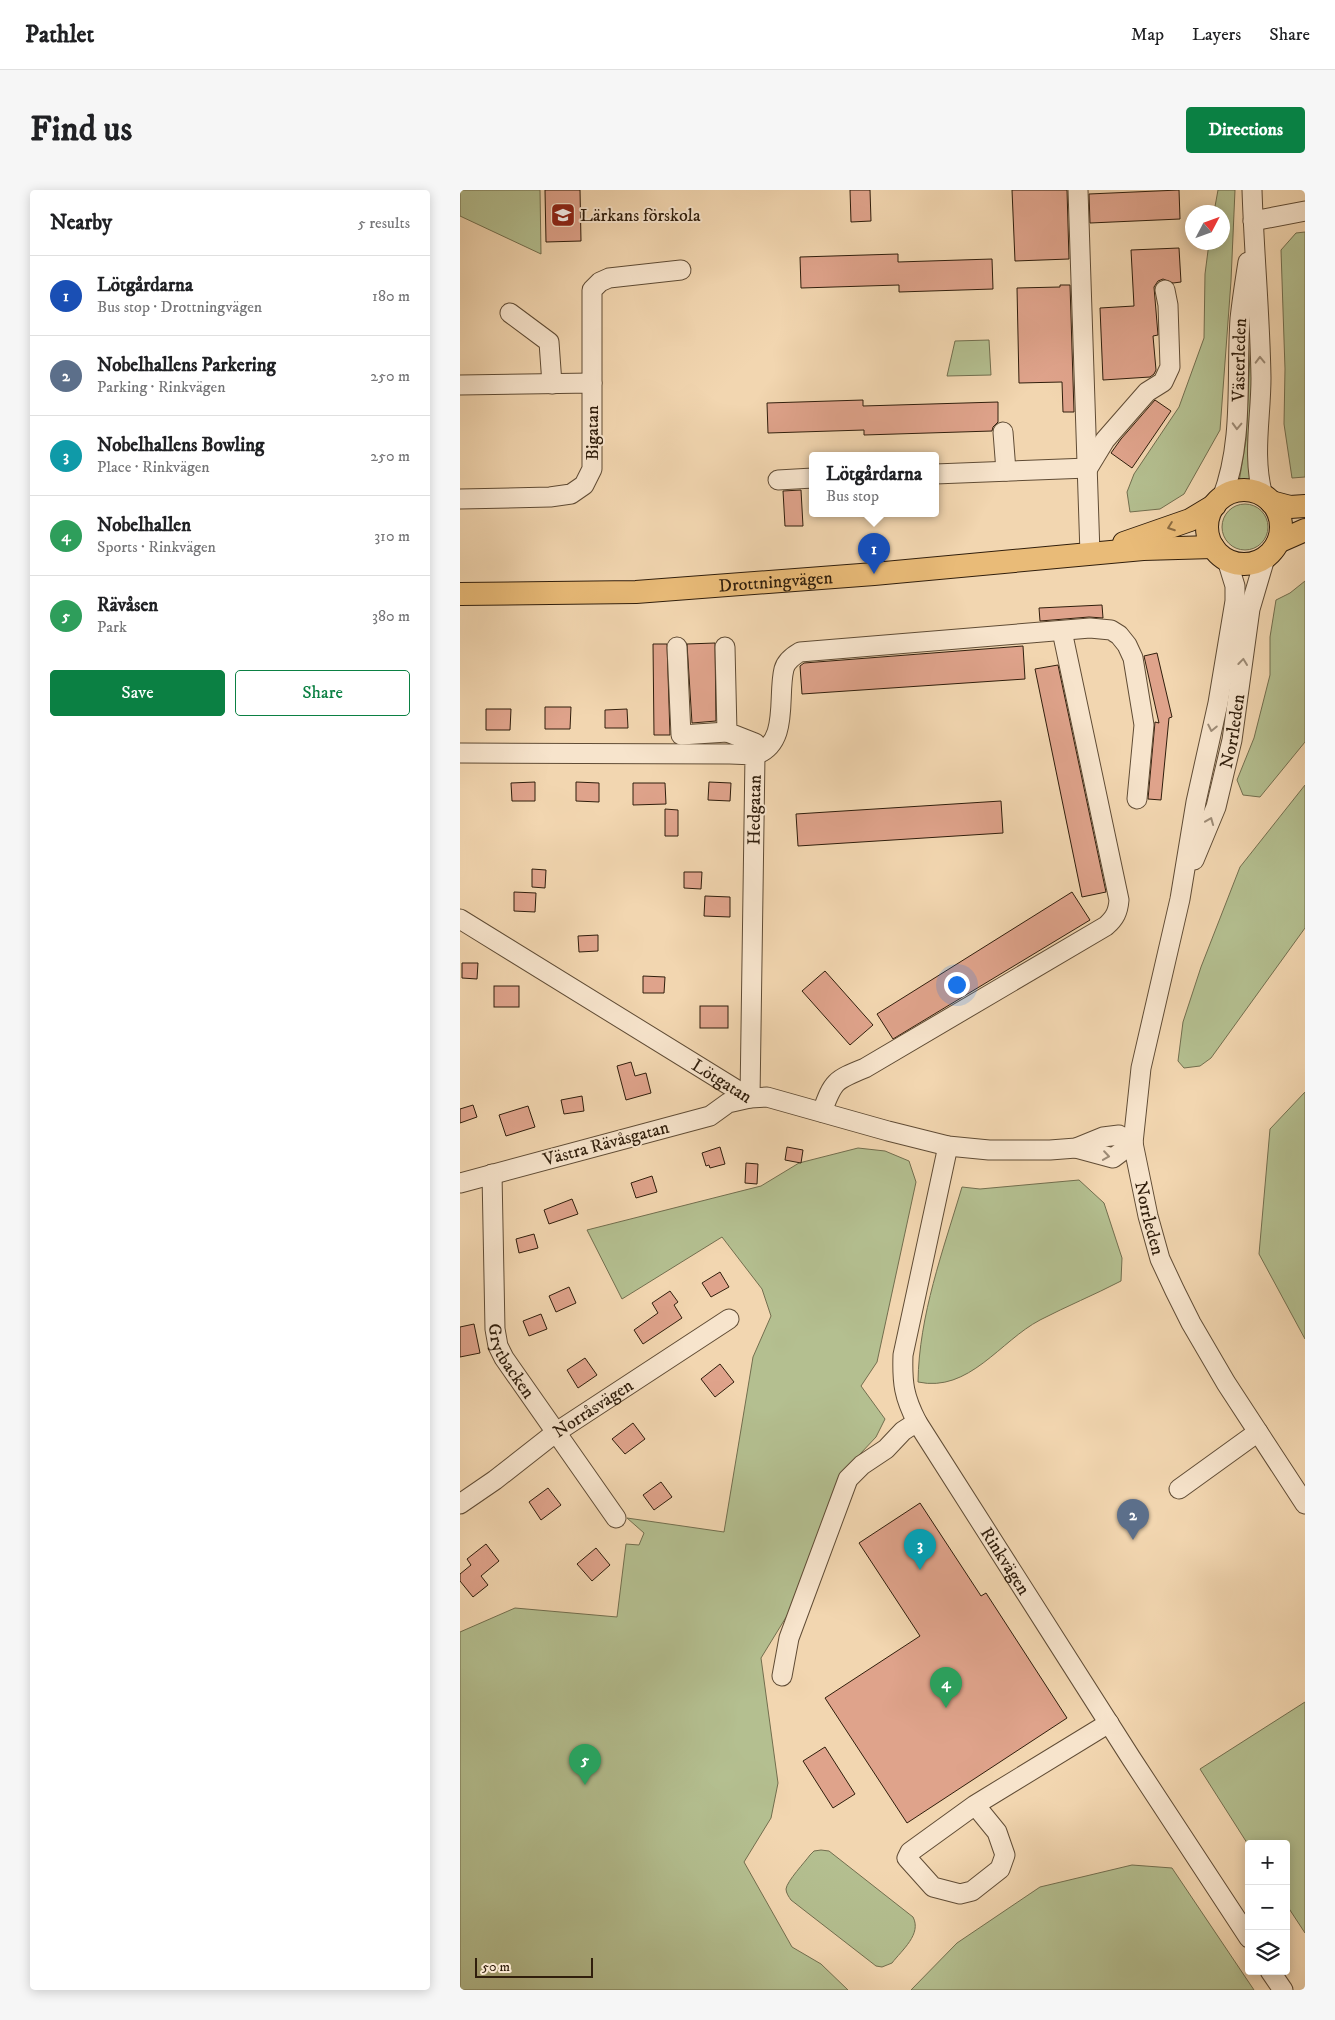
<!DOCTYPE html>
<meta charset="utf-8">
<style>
body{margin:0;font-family:"IM FELL DW Pica",serif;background:#f6f6f6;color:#202124}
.controls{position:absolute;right:15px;bottom:15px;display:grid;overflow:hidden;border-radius:5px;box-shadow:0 2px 12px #0003}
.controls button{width:45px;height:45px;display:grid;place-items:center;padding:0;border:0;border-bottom:1px solid #e0e0e0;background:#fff;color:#202124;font:25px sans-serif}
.compass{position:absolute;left:725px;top:15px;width:45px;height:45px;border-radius:50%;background:#fff;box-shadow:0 2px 12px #0003;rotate:49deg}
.scale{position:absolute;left:15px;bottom:12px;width:118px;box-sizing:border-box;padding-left:5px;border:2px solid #301e0c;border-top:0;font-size:14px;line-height:18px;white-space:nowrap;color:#301e0c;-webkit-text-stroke:4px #f7e4cc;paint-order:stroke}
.you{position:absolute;left:496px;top:794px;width:18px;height:18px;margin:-12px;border:4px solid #fff;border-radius:50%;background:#1a73e8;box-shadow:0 0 0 8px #1a73e833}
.badge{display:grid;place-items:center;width:32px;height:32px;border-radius:50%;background:#0b8043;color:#fff;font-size:16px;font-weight:700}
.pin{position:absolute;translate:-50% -41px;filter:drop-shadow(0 1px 2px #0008)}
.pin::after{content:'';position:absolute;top:26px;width:18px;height:15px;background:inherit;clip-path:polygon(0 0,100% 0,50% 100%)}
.popup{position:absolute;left:349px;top:262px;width:130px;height:65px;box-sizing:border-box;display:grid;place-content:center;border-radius:5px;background:#fff;filter:drop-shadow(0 1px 4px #0005);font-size:16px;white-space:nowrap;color:#757577}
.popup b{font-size:19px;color:#202124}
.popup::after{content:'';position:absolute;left:50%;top:100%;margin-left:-10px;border:10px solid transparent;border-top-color:#fff}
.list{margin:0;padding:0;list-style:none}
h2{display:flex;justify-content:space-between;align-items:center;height:65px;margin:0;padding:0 20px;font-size:21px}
h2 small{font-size:16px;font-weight:400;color:#757577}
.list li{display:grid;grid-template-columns:32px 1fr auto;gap:15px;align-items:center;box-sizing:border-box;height:80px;padding:0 20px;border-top:1px solid #e0e0e0}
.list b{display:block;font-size:19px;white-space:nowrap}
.list p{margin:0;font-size:16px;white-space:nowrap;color:#757577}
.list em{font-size:16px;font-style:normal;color:#757577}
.actions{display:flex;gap:10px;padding:15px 20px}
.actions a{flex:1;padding:11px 0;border:1px solid #0b8043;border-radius:5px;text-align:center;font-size:18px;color:#0b8043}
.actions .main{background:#0b8043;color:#fff}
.icon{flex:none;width:28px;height:28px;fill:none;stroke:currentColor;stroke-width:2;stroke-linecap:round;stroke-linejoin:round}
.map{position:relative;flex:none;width:845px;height:1800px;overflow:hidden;border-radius:5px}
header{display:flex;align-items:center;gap:30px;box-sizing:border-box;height:70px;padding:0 25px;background:#fff;border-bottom:1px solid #e0e0e0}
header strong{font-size:24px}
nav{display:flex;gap:28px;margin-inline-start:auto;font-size:18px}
.intro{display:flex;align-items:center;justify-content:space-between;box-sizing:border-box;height:120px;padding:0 30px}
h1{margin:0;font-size:35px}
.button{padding:12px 22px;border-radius:5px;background:#0b8043;color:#fff;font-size:18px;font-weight:700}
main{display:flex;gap:30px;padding:0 30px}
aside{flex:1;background:#fff;border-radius:5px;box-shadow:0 2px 12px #0003}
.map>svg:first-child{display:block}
</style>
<header>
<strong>Pathlet</strong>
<nav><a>Map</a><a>Layers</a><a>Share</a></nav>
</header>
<div class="intro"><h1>Find us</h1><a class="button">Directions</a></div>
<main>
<aside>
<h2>Nearby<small>5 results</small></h2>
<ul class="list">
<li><span class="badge" style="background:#1a4fb4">1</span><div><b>Lötgårdarna</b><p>Bus stop · Drottningvägen</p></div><em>180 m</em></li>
<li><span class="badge" style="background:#5c6f8a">2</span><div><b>Nobelhallens Parkering</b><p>Parking · Rinkvägen</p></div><em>250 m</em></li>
<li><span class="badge" style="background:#0f9aa8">3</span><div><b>Nobelhallens Bowling</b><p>Place · Rinkvägen</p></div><em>250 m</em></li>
<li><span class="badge" style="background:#2e9e5b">4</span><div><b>Nobelhallen</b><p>Sports · Rinkvägen</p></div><em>310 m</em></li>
<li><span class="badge" style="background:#2e9e5b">5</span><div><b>Rävåsen</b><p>Park</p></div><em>380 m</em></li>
</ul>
<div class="actions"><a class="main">Save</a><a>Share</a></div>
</aside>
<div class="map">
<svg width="845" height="1800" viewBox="0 0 845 1800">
<rect width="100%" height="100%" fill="#f2d6b0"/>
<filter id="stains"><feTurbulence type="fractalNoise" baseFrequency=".004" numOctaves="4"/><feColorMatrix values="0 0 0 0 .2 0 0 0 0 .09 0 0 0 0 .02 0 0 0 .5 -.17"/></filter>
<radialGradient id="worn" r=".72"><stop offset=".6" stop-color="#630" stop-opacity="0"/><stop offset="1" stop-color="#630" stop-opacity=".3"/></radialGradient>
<!-- green -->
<g fill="#b4bf90" stroke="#726e4e">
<path d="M0,0H80L81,64L0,26Z"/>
<path d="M758,0H775L771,91L760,240L724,304L700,319L670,322L667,302L674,284L719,217L744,148L745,84L749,53L762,52V22H754Z"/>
<path d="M845,42V287L832,288L824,234L825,179L821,60L836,43Z"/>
<path d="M791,142L796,293L779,292L786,250Z"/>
<path d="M529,150L531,185L487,186L495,151Z"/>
<circle cx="785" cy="337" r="23"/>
<path d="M845,391V552L800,607L783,605L777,590L794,548L810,485V447L816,410L830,403Z"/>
<path d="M845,595V738L751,868L740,876L724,878L718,871L723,832L741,777L780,677Z"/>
<path d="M845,902V1149L799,1064L810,939Z"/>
<path d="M398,958L425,961L449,971L456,992L417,1172L401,1196L425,1229L416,1247L385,1280L344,1398L301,1468L318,1593L311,1628L284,1672L332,1757L361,1774L388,1800H0V1442L55,1418L157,1427L166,1354L179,1355L184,1343L167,1328L264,1342L293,1167L311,1126L302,1099L262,1047L162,1109L127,1040L301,996L339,973Z"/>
<path d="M619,990L644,1013L662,1068L661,1091C634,1105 607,1116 580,1130C540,1151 509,1203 458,1192C459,1125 483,1061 502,997L520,999Z"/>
<path d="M845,1512V1743L826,1714V1654H789V1656L740,1579Z"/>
<path d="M361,1660L369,1661L453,1727C462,1744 442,1760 432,1773L422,1777L416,1776L331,1710C329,1707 326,1703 326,1699C327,1691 345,1672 350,1665L354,1661Z"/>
<path d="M672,1675L712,1678L794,1800H451L497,1753L580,1697Z"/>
</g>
<!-- building -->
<g fill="#dfa38b" stroke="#301e0c">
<path d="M85,0H120L121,51L86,52Z"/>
<path d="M390,0H410L411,31L391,32Z"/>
<path d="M552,0H607L609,69L555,71Z"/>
<path d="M719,0L720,29L630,33L629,4Z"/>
<path d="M719,58L721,92L713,93L703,89L698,91L694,97L698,145L693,146L696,180L694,184L690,187L643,190L640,118L674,116L671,60Z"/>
<path d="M438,64V72L532,69L533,99L439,102V95L341,98L340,67Z"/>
<path d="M600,95H610L614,222H603L602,192L559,193L557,98L600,97Z"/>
<path d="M403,210V216L538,212V232L533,237L532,241L404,245V240L308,243L307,213Z"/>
<path d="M695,210L711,221L672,278L651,263L661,249Z"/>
<path d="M341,300L343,336H325L323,301Z"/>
<path d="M642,415L643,428L629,427L580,431L579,418Z"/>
<path d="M255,453L256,531L232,533L227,454Z"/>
<path d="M193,454H207L210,545H194Z"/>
<path d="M563,456L565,489L342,504L340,476L344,473Z"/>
<path d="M697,463L712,527L709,528L701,610L688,609L695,532L699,533L684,466Z"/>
<path d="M598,475L646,702L622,707L575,479Z"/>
<path d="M85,517H111L110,539H85Z"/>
<path d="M26,519H51L50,540H26Z"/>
<path d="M167,519L168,538H145V520Z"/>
<path d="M75,592V611H52L51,593Z"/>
<path d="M116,592L139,593V612L116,611Z"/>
<path d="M249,592L271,593L270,611L248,610Z"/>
<path d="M173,593H205L206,614L173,615Z"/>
<path d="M541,611L543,643L338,656L336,624Z"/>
<path d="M205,619L218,620V646H205Z"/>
<path d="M72,679L86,680L85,698L72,697Z"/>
<path d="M224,682H242L241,699L224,698Z"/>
<path d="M54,702L76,703L75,722L54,721Z"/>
<path d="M612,702L630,730L433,849L417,824Z"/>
<path d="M245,706L270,707V727L244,726Z"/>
<path d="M138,745V761L119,762L118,746Z"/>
<path d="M2,773H18L17,789L2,788Z"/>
<path d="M365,781L413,835L390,855L342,801Z"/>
<path d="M183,786L205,787L204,803H183Z"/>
<rect x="34" y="796" width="25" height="21"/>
<rect x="240" y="816" width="28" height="22"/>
<path d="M171,872L175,886L186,883L191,903L166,910L157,876Z"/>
<path d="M122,906L124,921L104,924L101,910Z"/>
<path d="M13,915L17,927L0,933V919Z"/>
<path d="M68,916L75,937L46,946L39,925Z"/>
<path d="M260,957L265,974L250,978L249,975L246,976L242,963Z"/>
<path d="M327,957L343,960L341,973L325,970Z"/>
<path d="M286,973L298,974L297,994L285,993Z"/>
<path d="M192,986L197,1002L176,1008L171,993Z"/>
<path d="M112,1009L118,1024L89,1034L84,1020Z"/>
<path d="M74,1044L78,1058L59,1063L56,1049Z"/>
<path d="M260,1082L269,1097L251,1107L242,1093Z"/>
<path d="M109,1097L116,1113L96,1122L89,1106Z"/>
<path d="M210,1101L218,1112L214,1115L222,1128L183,1154L174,1140L198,1123L192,1113Z"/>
<path d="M81,1124L87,1139L69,1146L63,1131Z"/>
<path d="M14,1134L20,1163L0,1167V1137Z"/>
<path d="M125,1168L137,1185L118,1198L107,1180Z"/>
<path d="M260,1174L274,1192L255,1207L241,1189Z"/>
<path d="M173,1233L185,1249L165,1264L152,1249Z"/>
<path d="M201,1292L212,1307L194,1320L183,1305Z"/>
<path d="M88,1298L101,1315L81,1330L69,1312Z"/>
<path d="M460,1313L521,1406L526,1403L607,1528L447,1633L365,1508L460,1446L399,1353Z"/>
<path d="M26,1354L39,1371L21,1386L28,1395L13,1407L0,1391V1384L11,1375L7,1369Z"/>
<path d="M136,1358L150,1375L132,1391L117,1374Z"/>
<path d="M365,1557L395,1604L373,1618L343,1571Z"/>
</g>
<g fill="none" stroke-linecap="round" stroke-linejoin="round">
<defs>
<g id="minor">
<path d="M618,0L630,364"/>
<path d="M792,0C794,63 800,125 801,188C801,228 792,266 803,306"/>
<path d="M793,31L845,21"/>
<path d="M50,123L89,152L92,194"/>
<path d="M132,193V100L140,92L149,88L221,80"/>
<path d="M0,195L132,193V279L124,295L111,304L90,307L0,309"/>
<path d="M543,242L546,281"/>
<path d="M475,284L628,278L645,250L687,202L703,192L710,177L708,115L705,100"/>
<path d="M318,290L353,288"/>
<path id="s1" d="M762,308C784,251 776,188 780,129C782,110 785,91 788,72"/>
<path id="s2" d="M767,370L775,396V411L758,513L736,612L720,709L681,878L673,953L688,1026L700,1069L715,1101L731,1133L766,1193L845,1314"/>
<path d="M217,457L221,545L267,542"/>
<path d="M265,457L267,542L295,553V565C330,553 317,507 324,479C326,471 333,466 340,462L630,438L651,440L659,445L667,455L673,468L684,535L677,609"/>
<path d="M0,563L270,564L295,565L290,908L268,913L250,926L0,993"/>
<path id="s3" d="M734,670L756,617L772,550L790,419L805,368"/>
<path id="s4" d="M0,729L290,908L307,907L428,941L488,956L529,960H590L616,958L643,947L659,945L673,953"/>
<path d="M362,922C373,891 375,890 405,878L646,736C655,728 658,722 659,710L602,441"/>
<path id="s5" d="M488,956L443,1165C442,1193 444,1207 457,1232L671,1568L789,1748"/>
<path d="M616,958L653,968L673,953"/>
<path id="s6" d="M32,984L35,1139L38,1156L44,1168L156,1328"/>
<path d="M719,1299L798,1242"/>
<path id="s7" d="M0,1314L35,1290L95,1243L269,1129"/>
<path d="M322,1486L329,1448L388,1289L402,1275L426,1259L443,1241L457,1232"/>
<path d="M515,1615L537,1642L545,1665L540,1679L512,1701L500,1704L473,1697L447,1668L450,1662L515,1615L649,1533"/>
<path d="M810,1781L823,1800"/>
</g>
<g id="major">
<circle cx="784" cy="337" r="37"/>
<path d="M811,312L830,317L845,316"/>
<path d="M818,352L845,340"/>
<path d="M664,353L730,330L755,315"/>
<path id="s8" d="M0,404L176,402L414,384L683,359L753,357"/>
</g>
</defs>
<!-- minor casing -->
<use href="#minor" stroke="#604c35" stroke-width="21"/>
<!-- major casing -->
<use href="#major" stroke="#301e0c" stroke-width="24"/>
<!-- minor -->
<use href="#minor" stroke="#f7e4cc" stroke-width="19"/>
<!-- major -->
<use href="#major" stroke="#e9bb78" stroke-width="22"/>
</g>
<!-- one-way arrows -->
<defs><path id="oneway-chevron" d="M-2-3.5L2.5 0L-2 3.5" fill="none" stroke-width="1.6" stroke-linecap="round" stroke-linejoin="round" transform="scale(1.25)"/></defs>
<g stroke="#9d8b76">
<use href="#oneway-chevron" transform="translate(800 170) rotate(-91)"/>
<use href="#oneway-chevron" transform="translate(777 236) rotate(92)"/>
<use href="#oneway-chevron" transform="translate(783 472) rotate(-83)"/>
<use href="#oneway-chevron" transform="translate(752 538) rotate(102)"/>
<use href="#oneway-chevron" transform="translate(750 631) rotate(-68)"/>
<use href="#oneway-chevron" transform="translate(646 966) rotate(8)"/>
</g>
<use stroke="#8c6c42" href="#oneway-chevron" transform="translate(711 337) rotate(160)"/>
<!-- icons -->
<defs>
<symbol id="school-square" viewBox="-11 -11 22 22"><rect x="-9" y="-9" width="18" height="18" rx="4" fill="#8f2418" stroke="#f7e4cc"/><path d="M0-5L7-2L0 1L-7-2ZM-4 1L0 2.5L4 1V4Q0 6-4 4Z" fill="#fff"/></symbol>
</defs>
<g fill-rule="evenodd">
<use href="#school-square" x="89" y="11" width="28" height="28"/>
</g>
<g text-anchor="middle" stroke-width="4" stroke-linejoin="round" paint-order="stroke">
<!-- poi labels -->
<g font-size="18" fill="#301e0c" stroke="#f7e4cc" text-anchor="start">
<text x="120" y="31">Lärkans förskola</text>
</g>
<!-- street labels -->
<g font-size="18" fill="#301e0c" stroke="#f7e4cc">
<text dy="6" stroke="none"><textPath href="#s1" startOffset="140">Västerleden</textPath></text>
<text transform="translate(132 243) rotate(-90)" y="6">Bigatan</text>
<text dy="6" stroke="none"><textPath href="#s8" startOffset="316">Drottningvägen</textPath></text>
<text dy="6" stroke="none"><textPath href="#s3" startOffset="135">Norrleden</textPath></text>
<text transform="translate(294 620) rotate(-89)" y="6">Hedgatan</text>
<text dy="6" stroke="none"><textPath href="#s4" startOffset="308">Lötgatan</textPath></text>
<text transform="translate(146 953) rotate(-15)" y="6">Västra Rävåsgatan</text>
<text dy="6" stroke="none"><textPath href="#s2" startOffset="671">Norrleden</textPath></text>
<text dy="6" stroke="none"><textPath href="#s6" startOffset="191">Grytbacken</textPath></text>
<text dy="6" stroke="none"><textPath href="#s7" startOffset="164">Norråsvägen</textPath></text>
<text dy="6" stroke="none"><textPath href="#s5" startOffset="448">Rinkvägen</textPath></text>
</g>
</g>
<rect width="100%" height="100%" filter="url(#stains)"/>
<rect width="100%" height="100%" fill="url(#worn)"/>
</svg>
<div class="controls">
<button>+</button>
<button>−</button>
<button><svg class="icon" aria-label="layers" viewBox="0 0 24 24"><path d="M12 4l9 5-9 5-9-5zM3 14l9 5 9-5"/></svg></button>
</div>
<svg class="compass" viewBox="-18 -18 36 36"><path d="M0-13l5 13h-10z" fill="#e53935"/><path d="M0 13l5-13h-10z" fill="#757577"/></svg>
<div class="scale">50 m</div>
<div class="you"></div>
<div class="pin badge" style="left:414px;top:384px;background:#1a4fb4">1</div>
<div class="popup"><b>Lötgårdarna</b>Bus stop</div>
<div class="pin badge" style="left:673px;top:1350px;background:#5c6f8a">2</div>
<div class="pin badge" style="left:460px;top:1380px;background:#0f9aa8">3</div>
<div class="pin badge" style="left:486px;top:1518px;background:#2e9e5b">4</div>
<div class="pin badge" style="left:125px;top:1595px;background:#2e9e5b">5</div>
</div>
</main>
